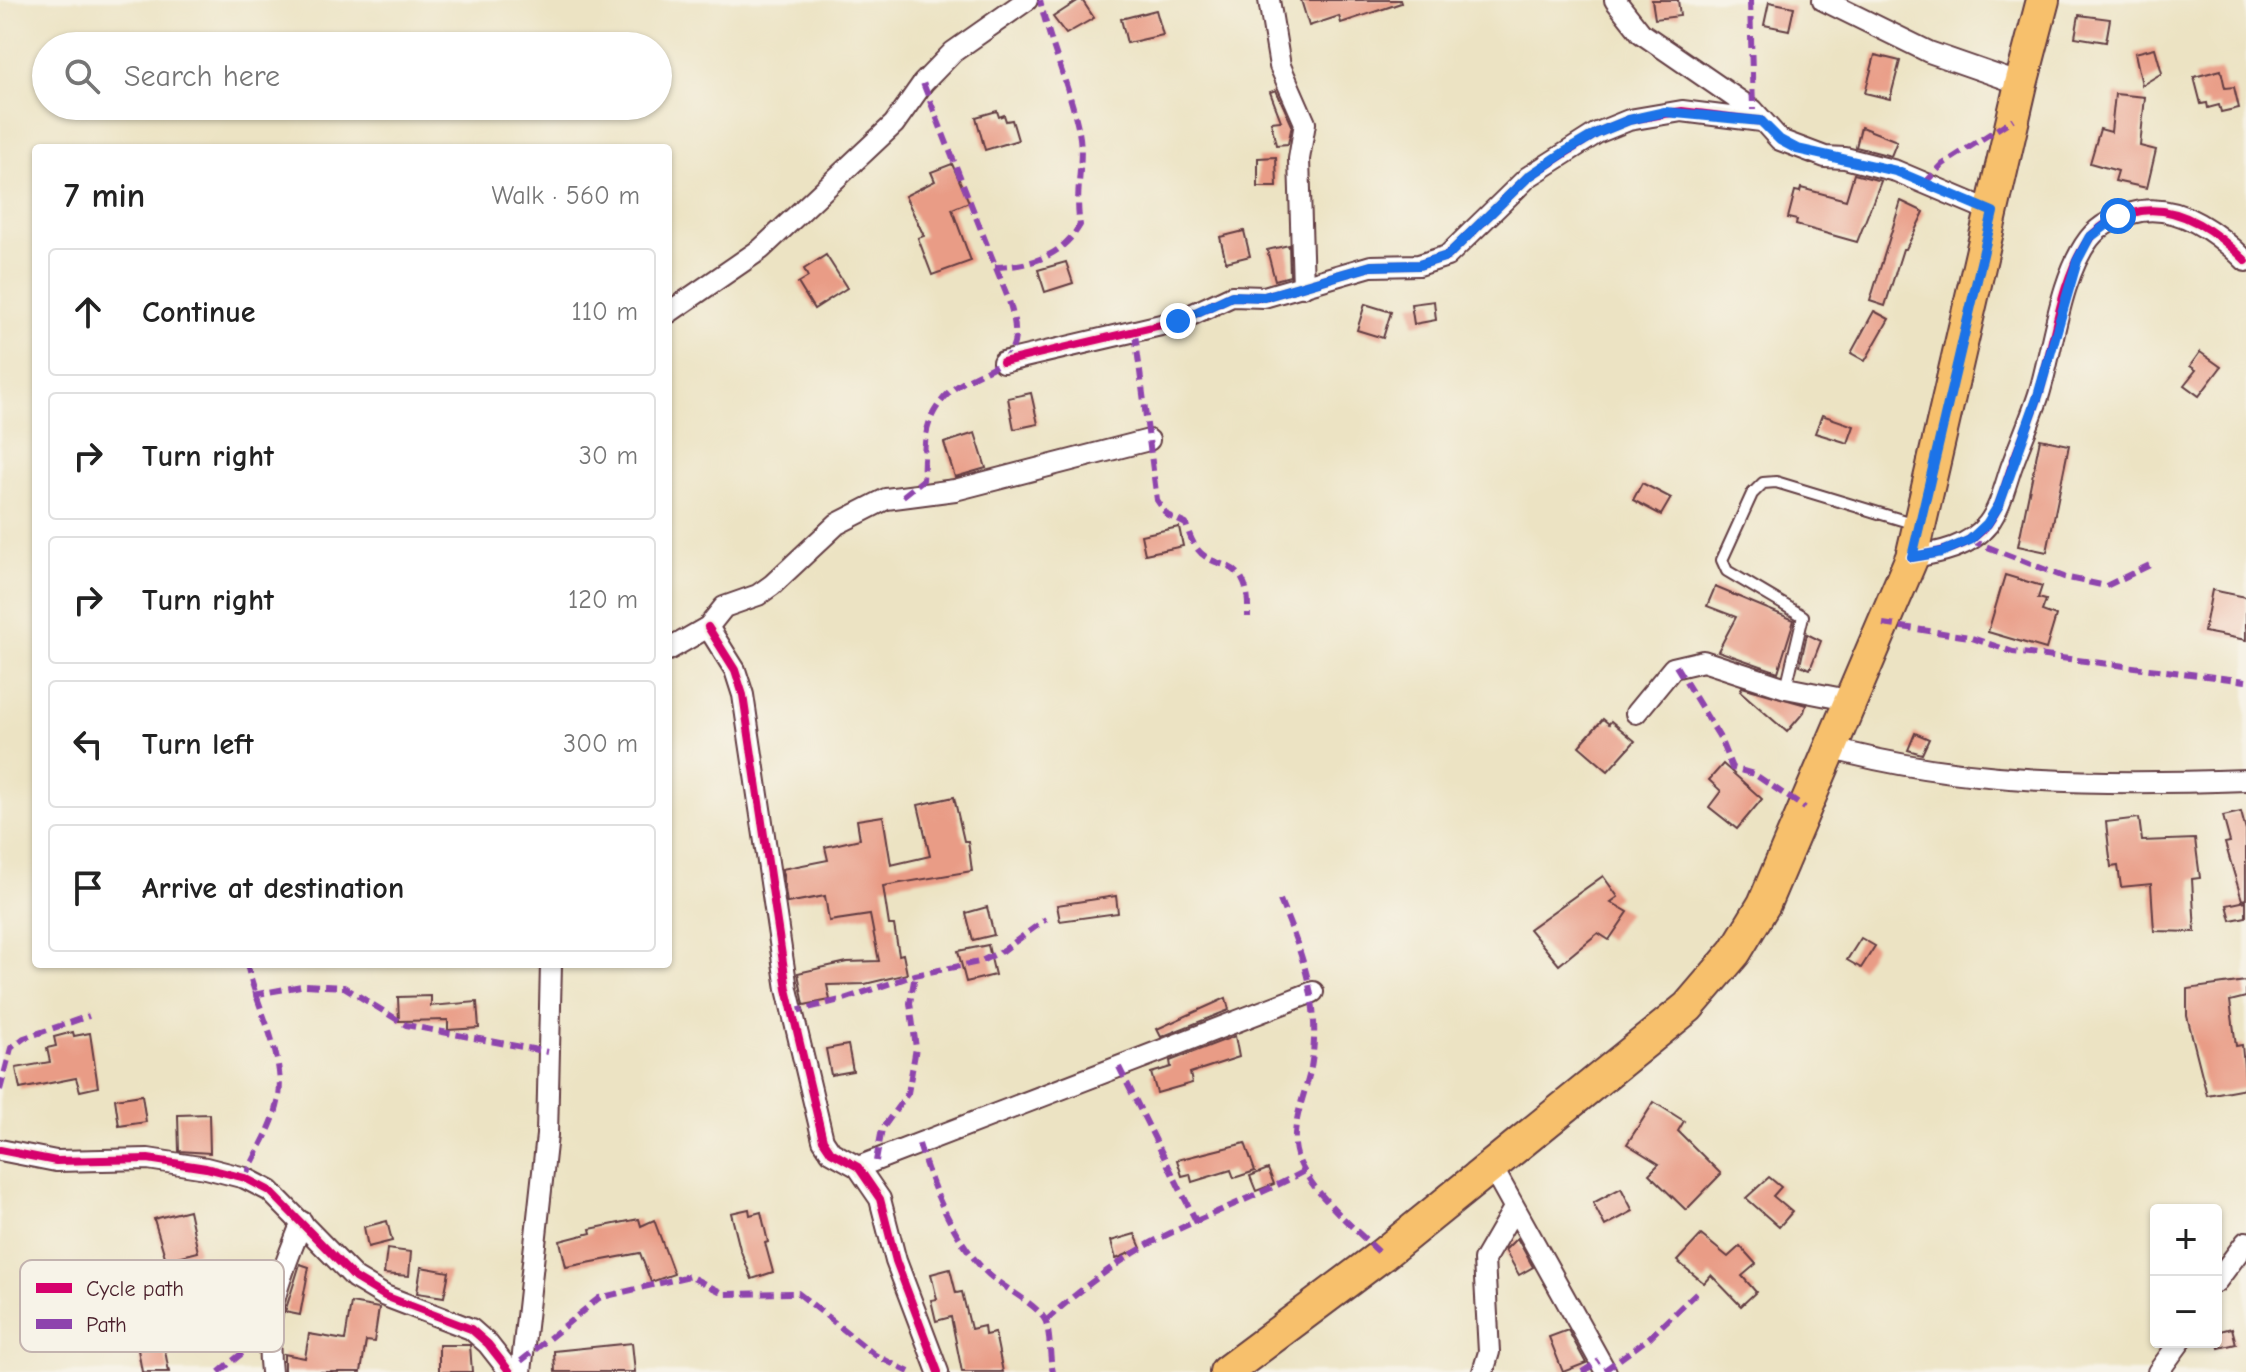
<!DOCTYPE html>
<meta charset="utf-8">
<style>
body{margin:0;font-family:"Comic Neue",sans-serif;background:#f2f2f2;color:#222}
.controls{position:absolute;right:24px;bottom:24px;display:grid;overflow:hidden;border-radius:8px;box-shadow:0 2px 6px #0004}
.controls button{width:72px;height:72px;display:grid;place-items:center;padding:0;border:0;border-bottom:2px solid #e0e0e0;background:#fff;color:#222;font:40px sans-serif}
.stop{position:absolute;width:24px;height:24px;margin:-18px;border:6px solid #1a73e8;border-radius:50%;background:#fff}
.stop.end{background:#1a73e8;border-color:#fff;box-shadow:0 2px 8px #0008}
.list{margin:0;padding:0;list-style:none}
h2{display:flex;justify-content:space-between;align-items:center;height:104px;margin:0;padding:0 32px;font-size:34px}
h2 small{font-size:26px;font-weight:400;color:#767676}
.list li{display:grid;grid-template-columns:52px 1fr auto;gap:24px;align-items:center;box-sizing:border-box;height:128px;margin:0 16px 16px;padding:0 16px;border:2px solid #e0e0e0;border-radius:8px}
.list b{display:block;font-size:30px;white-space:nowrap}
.list em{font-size:26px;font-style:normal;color:#767676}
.icon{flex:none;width:44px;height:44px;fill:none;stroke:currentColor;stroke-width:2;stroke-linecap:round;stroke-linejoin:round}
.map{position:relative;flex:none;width:2246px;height:1372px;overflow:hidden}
.search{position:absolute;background:#fff;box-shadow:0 2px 6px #0004;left:32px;top:32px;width:640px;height:88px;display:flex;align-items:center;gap:20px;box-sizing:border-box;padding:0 28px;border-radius:44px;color:#767676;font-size:30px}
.panel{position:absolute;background:#fff;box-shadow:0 2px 6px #0004;left:32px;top:144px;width:640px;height:824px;border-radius:8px}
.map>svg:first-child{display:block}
</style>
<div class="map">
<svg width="2246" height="1372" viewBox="0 0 2246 1372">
<rect width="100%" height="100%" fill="#f7f3e8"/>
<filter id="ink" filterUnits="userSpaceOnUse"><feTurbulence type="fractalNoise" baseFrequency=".0125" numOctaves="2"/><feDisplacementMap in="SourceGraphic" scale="16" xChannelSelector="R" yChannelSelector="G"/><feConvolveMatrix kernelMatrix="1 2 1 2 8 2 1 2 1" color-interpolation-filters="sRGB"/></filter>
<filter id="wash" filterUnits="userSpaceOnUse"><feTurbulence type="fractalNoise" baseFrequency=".006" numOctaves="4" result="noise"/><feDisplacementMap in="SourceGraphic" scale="32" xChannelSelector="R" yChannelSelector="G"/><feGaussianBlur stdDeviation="1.8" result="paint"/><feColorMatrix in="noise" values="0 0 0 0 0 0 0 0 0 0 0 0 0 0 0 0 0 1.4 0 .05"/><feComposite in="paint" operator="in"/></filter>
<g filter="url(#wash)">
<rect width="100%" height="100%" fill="#ece3c3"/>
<g id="blocks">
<!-- building -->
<g fill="#e99c86">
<path d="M1079,0H1082L1094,18L1066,34L1053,17Z"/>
<path d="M1301,0H1400L1401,3L1341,23L1339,16L1309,26Z"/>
<path d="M1652,0H1678L1680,16L1655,19Z"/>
<path d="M1769,2L1794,7L1789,30L1764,25Z"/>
<path d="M1156,10L1163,35L1127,43L1121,19Z"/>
<path d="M2079,15L2110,19L2106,42L2075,37Z"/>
<path d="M2155,48L2162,73L2142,85L2135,53Z"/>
<path d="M1875,55L1900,61L1890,99L1865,93Z"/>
<path d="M2221,70L2225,88L2234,87L2239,108L2221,112L2219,105L2208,108L2207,103L2201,104L2194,77Z"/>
<path d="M1276,90L1292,125L1288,144L1276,145L1271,122L1281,121L1270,92Z"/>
<path d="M2115,94L2145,97L2140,146L2156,150L2147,188L2115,181L2118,171L2090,163L2100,129L2111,132Z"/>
<path d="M997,111L999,117L1004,115L1006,121L1012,120L1018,140L985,150L976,117Z"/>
<path d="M1861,127L1897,141L1891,156L1856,147Z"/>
<path d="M1276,157L1277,187H1258V158Z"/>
<path d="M952,164L969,202L952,209L971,261L932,275L918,238L924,236L905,196L935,181L931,172Z"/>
<path d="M1854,174L1881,181L1857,242L1796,225L1797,220L1788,218L1795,191L1800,192L1801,188L1846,200Z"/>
<path d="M1901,201L1924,212L1906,249H1903L1885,306L1870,301Z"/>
<path d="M1244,231L1250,256L1226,262L1220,237Z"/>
<path d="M1289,245L1290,276L1275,280L1267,250Z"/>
<path d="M826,255L847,288L814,309L798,283L808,277L804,269Z"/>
<path d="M1066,262L1073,283L1045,292L1038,270Z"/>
<path d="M1434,301L1436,320L1414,324L1411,304Z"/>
<path d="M1365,304L1391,312L1383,338L1357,330Z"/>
<path d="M1874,311L1889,319L1865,361L1851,353Z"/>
<path d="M2200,352L2221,367L2199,396L2184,385L2196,370L2190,366Z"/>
<path d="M1031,393L1038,424L1014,429L1008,398Z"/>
<path d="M1822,415L1854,426L1848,443L1815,433Z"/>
<path d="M975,433L986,468L955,477L944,443Z"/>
<path d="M2040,439L2069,445L2047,552L2018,546Z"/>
<path d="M1642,483L1671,498L1661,515L1633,500Z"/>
<path d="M1179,527L1183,546L1145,554L1141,535Z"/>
<path d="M2005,575L2042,586L2038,598L2046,600L2042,611L2056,616L2046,649L1988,632Z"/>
<path d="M1715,587L1794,620L1778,672L1718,651L1736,617L1707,606Z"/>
<path d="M2212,590L2246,597V640L2204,632Z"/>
<path d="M1807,634L1821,641L1810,669L1800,665Z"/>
<path d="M1742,687L1806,705L1804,712L1787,732L1740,691Z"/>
<path d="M1603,719L1609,724L1611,721L1635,741L1608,771L1579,746Z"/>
<path d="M1915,733L1929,739L1922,754L1908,750Z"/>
<path d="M1723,764L1762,799L1737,829L1709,807L1721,791L1709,780Z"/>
<path d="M954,797L964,841H968L972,871L883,886L889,925H894L899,955L903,954L907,974L865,984L827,985L830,1000L804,1005L798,973L847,962L879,961L870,915L829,921L825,896L787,903L782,869L828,860L825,847L860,839L857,820L883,816L891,865L930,856L918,805Z"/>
<path d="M2241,812L2246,831V899L2242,900L2225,843L2230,842L2223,816Z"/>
<path d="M2139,818L2142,841L2195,839L2200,878L2192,879L2195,932L2154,931L2151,884L2121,887L2118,866L2111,867L2106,822Z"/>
<path d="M1603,876L1618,897L1611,902L1628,912L1609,940L1598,933L1559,965L1529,929Z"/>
<path d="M1116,896L1118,913L1060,921L1057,905Z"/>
<path d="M2246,901V917L2231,920L2227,905Z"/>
<path d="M987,907L994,935L973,940L966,913Z"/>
<path d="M1861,938L1875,946L1861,968L1847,960Z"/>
<path d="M988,945L995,975L966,982L958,951Z"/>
<path d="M2246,981V997L2230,1001L2236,1046L2242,1045L2246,1088L2207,1095L2187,1016V989Z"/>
<path d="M431,996V1006L477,1002L479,1028L448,1030V1020L399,1021L398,997Z"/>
<path d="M1226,998L1229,1010L1161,1037L1157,1029Z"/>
<path d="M73,1032L74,1036L90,1033L98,1087L80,1091L76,1078L20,1089L16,1068L50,1062L47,1048L56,1046L54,1037Z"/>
<path d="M1235,1036L1239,1057L1190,1073L1192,1083L1157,1093L1151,1073L1171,1067L1170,1061Z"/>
<path d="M848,1045L853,1071L831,1075L826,1049Z"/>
<path d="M142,1095L146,1122L119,1126L115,1099Z"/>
<path d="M1654,1102L1684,1121L1678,1131L1721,1174L1686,1210L1649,1174L1659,1164L1627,1144Z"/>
<path d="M209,1114L210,1153L179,1151L178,1115Z"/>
<path d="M1245,1143L1255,1171L1234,1178L1231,1170L1192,1182L1190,1174L1182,1176L1177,1160Z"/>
<path d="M1268,1169L1274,1184L1256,1191L1250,1176Z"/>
<path d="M1769,1177L1781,1187L1773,1196L1792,1212L1779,1227L1746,1198Z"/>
<path d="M1621,1188L1633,1211L1605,1226L1593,1203Z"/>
<path d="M749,1209L750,1215L761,1212L768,1242L765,1243L773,1272L752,1279L740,1249L731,1213Z"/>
<path d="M189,1210L198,1252L166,1260L154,1219Z"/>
<path d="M639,1219L641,1226L654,1220L674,1274L651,1282L640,1253L566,1267L560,1241L591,1233L590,1229Z"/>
<path d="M387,1221L392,1241L368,1247L364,1227Z"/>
<path d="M1135,1234L1141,1248L1116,1259L1111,1241Z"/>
<path d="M1701,1235L1728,1257L1740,1246L1756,1264L1742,1276L1756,1292L1741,1306L1711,1275L1704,1283L1677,1261Z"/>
<path d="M1517,1238L1533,1267L1519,1275L1505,1250Z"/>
<path d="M387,1249L411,1252L409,1276L384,1274Z"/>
<path d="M300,1264L309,1267L300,1315L285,1312Z"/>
<path d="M421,1267L449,1272L444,1297L417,1293Z"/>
<path d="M950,1269L956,1293L962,1292L971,1329L984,1326L985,1335L995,1333L1003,1372H962L951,1317L936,1321L931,1300L937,1299L931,1274Z"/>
<path d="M351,1303L379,1308L374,1342L366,1341L361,1372H284V1354L305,1358L309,1334L345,1340Z"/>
<path d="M2232,1328L2236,1344L2219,1348L2216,1332Z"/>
<path d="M1568,1330L1586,1363L1563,1372L1549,1337Z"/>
<path d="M163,1340L169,1372H142L137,1344Z"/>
<path d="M632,1343L635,1372H555L554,1351Z"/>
<path d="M439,1345H470L472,1372H439Z"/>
</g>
</g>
</g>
<g filter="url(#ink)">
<use href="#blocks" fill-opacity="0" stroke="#623c42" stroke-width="2"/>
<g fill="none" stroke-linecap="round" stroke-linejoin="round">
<defs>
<path id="lane" d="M1786,688L1803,616L1727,571L1722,560L1752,494L1763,483L1776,482L1915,524"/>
<g id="street">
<path d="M1269,0L1280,66L1305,123L1299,159L1303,287"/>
<path d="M1615,0L1641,33L1753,110L1780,140L1825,157L1845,158L1896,171L1993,212"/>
<path d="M1823,0L1929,52L2021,84"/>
<path d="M668,313L761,249L894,124L923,83L953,52L1027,0"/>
<path d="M1003,362L1178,321L1232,296L1264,297L1371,266L1419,265L1447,256L1528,177L1597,133L1629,120L1682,111L1761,121"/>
<path d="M1912,557C1939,553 1970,547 1988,524C2000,508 2005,486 2011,468C2020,443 2031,419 2039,394C2053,348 2060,277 2089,239C2102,222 2121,215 2141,211C2182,205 2219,234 2246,261"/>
<path d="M708,627L735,670L743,695L787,989L823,1140L831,1152L858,1167L880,1199L896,1261L938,1372"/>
<path d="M668,650L708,627L724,607L758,595L772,585L837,524L886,499L955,490L1149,440"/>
<path d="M1636,713L1673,668L1703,661L1786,688L1848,700"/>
<path d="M1830,748C1963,785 2109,785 2246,780"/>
<path d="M0,1150L56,1161L148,1159L206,1168L245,1178L270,1191L355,1278L385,1296L471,1329L488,1344L510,1372"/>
<path d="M858,1167L1313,992"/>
<path d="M1492,1167L1606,1372"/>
<path d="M2216,1282L2246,1242"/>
<path d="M271,1372C264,1310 280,1278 302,1222"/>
<path d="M521,1372L547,1135L551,964"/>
<path d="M1483,1372L1489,1352L1484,1260L1513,1210"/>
<path d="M2158,1372L2180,1342"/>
</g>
<path id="primary" d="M1226,1372L1382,1255L1688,1007L1735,952L1764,904L1912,557L2021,84L2043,0"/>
</defs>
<!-- lane casing -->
<use href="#lane" stroke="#623c42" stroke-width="14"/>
<!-- street casing -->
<use href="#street" stroke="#623c42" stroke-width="24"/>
<!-- primary casing -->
<use href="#primary" stroke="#623c42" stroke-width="36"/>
<!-- lane -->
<use href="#lane" stroke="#fff" stroke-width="10"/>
<!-- street -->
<use href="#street" stroke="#fff" stroke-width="20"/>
<!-- primary -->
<use href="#primary" stroke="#f7c06c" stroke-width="32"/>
<!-- quiet -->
<g stroke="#8e44ad" stroke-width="6" stroke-dasharray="12 6" stroke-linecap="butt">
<path d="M1750,0L1753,110"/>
<path d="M1925,183L1943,164L2013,119"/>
<path d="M995,267C1030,266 1061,257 1080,225C1074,191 1085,161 1079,132C1070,87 1050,45 1040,0"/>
<path d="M1135,334L1157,500L1167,515L1186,524C1200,575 1228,554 1242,579C1249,591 1248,604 1248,617"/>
<path d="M903,496L923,480C925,456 922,434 934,412C966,355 1038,385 1008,298L923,83"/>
<path d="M1970,540L2064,577L2106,586L2150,565"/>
<path d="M1883,624L1969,637L2013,652L2246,681"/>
<path d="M1676,666L1719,736L1732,768L1754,774L1805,808"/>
<path d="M1280,900C1303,956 1322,1005 1311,1067C1306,1092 1293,1119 1295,1145C1298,1183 1356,1229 1382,1255"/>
<path d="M253,995L306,985L344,987L406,1025L548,1052"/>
<path d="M792,1012L844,999L915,975L979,962L1004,950L1046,919"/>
<path d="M1119,1067L1197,1223"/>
<path d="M0,1090L11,1048L24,1038L89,1016"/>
<path d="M919,1144C933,1190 952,1236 985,1271C1000,1287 1039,1304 1046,1322C1051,1338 1049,1356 1053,1372"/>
<path d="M876,1161L882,1129L908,1093L916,1048L910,1003L915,975"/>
<path d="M245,1178C256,1152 275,1125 279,1097C285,1054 256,1006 247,964"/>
<path d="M1046,1321C1076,1292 1113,1265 1149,1244C1199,1217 1255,1198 1305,1171"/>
<path d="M521,1361L599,1298L689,1276L725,1294L798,1293L875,1355L909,1372"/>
<path d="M1605,1370L1650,1337L1699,1290"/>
<path d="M219,1372L267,1333"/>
<path d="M1582,1372L1599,1361"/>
</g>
<defs>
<g id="cycleway">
<path d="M1003,362L1178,321L1232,296L1264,297L1371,266L1419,265L1447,256L1528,177L1597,133L1629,120L1682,111L1761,121"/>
<path d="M1912,557C1939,553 1970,547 1988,524C2000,508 2005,486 2011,468C2020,443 2031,419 2039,394C2053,348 2060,277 2089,239C2102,222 2121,215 2141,211C2182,205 2219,234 2246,261"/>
<path d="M708,627L735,670L743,695L787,989L823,1140L831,1152L858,1167L880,1199L896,1261L938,1372"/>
<path d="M0,1150L56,1161L148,1159L206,1168L245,1178L270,1191L355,1278L385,1296L471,1329L488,1344L510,1372"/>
</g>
</defs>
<!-- cycleway casing -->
<use href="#cycleway" stroke="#f7f3e8" stroke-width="13"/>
<!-- cycleway -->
<use href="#cycleway" stroke="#d6006c" stroke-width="8"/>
</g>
</g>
<g fill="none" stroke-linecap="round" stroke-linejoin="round" filter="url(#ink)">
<!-- route -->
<path stroke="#1a73e8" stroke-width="10" d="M1178,321L1232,296L1264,297L1371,266L1419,265L1447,256L1528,177L1565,152L1597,133L1629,120L1665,112L1761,121L1780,140L1797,149L1896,171L1993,212L1912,557L1942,552L1970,540L1987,524L1999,505L2038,396L2077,261L2089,238L2118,216"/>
</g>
<!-- legend -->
<rect x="20" y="1260" width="264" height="92" rx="12" fill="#f7f3e8" stroke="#c3b3af" stroke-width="2"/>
<rect x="36" y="1283" width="36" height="10" fill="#d6006c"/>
<rect x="36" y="1319" width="36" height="10" fill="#8e44ad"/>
<g font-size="22" fill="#4a1f2b">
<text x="86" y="1296">Cycle path</text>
<text x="86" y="1332">Path</text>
</g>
</svg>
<div class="controls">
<button>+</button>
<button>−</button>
</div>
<div class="stop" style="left:2118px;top:216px"></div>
<div class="stop end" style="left:1178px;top:321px"></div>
<div class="search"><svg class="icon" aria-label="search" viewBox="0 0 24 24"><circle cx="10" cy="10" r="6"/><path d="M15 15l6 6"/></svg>Search here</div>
<section class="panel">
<h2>7 min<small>Walk · 560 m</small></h2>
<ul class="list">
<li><svg class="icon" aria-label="ahead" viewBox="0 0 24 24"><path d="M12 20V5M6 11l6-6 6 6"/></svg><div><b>Continue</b></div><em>110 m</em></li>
<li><svg class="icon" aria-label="right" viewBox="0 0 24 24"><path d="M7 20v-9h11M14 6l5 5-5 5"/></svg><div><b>Turn right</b></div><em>30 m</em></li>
<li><svg class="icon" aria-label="right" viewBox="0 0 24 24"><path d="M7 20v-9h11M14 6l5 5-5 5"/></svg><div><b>Turn right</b></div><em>120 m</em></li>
<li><svg class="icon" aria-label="left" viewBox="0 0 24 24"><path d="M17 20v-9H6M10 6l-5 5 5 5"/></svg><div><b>Turn left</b></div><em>300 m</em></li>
<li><svg class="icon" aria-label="arrive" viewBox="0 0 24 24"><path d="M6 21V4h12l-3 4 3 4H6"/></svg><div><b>Arrive at destination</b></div></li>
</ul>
</section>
</div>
